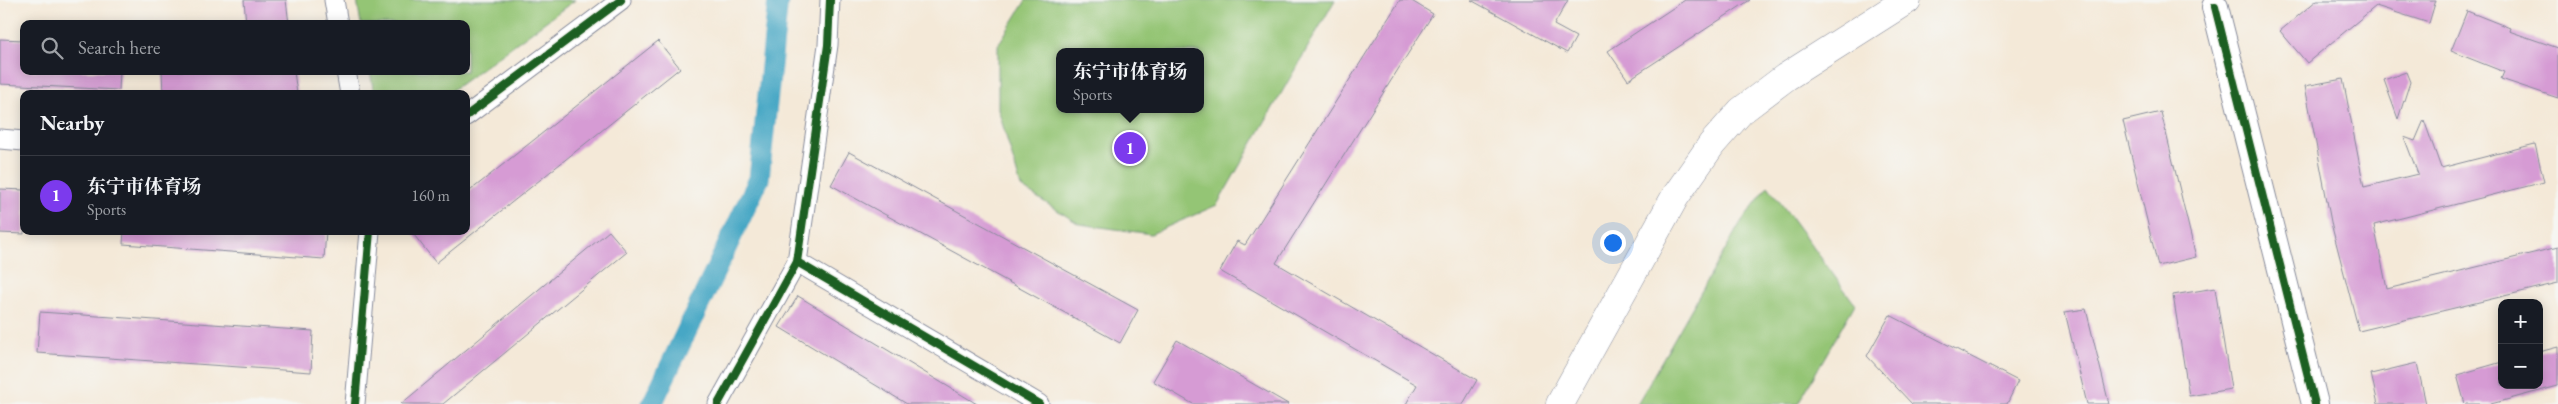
<!DOCTYPE html>
<meta charset="utf-8">
<style>
body{margin:0;font-family:"EB Garamond","Noto Serif SC",serif;background:#20242c;color:#f1f3f6}
.controls{position:absolute;right:15px;bottom:15px;display:grid;overflow:hidden;border-radius:10px;box-shadow:0 2px 12px #0003}
.controls button{width:45px;height:45px;display:grid;place-items:center;padding:0;border:0;border-bottom:1px solid #363941;background:#171b24;color:#f1f3f6;font:25px sans-serif}
.you{position:absolute;left:1612px;top:242px;width:18px;height:18px;margin:-12px;border:4px solid #fff;border-radius:50%;background:#1a73e8;box-shadow:0 0 0 8px #1a73e833}
.badge{display:grid;place-items:center;width:32px;height:32px;border-radius:50%;background:#7c3aed;color:#fff;font-size:16px;font-weight:700}
.pin{position:absolute;translate:-50% -50%;border:2px solid #fff;box-shadow:0 1px 5px #0006}
.popup{position:absolute;left:1056px;top:48px;width:148px;height:65px;box-sizing:border-box;display:grid;place-content:center;border-radius:10px;background:#171b24;filter:drop-shadow(0 1px 4px #0005);font-size:16px;white-space:nowrap;color:#9ea1a6}
.popup b{font-size:19px;color:#f1f3f6}
.popup::after{content:'';position:absolute;left:50%;top:100%;margin-left:-10px;border:10px solid transparent;border-top-color:#171b24}
.list{margin:0;padding:0;list-style:none}
h2{display:flex;justify-content:space-between;align-items:center;height:65px;margin:0;padding:0 20px;font-size:21px}
h2 small{font-size:16px;font-weight:400;color:#9ea1a6}
.list li{display:grid;grid-template-columns:32px 1fr auto;gap:15px;align-items:center;box-sizing:border-box;height:80px;padding:0 20px;border-top:1px solid #363941}
.list b{display:block;font-size:19px;white-space:nowrap}
.list p{margin:0;font-size:16px;white-space:nowrap;color:#9ea1a6}
.list em{font-size:16px;font-style:normal;color:#9ea1a6}
.icon{flex:none;width:28px;height:28px;fill:none;stroke:currentColor;stroke-width:2;stroke-linecap:round;stroke-linejoin:round}
.map{position:relative;flex:none;width:2558px;height:404px;overflow:hidden}
.search{position:absolute;background:#171b24;box-shadow:0 2px 12px #0003;left:20px;top:20px;width:450px;height:55px;display:flex;align-items:center;gap:12px;box-sizing:border-box;padding:0 18px;border-radius:10px;color:#9ea1a6;font-size:19px}
.panel{position:absolute;background:#171b24;box-shadow:0 2px 12px #0003;left:20px;top:90px;width:450px;height:145px;border-radius:10px}
.map>svg:first-child{display:block}
</style>
<div class="map">
<svg width="2558" height="404" viewBox="0 0 2558 404">
<rect width="100%" height="100%" fill="#f6f6f2"/>
<filter id="ink" filterUnits="userSpaceOnUse"><feTurbulence type="fractalNoise" baseFrequency=".02" numOctaves="2"/><feDisplacementMap in="SourceGraphic" scale="10" xChannelSelector="R" yChannelSelector="G"/><feConvolveMatrix kernelMatrix="1 2 1 2 8 2 1 2 1" color-interpolation-filters="sRGB"/></filter>
<filter id="wash" filterUnits="userSpaceOnUse"><feTurbulence type="fractalNoise" baseFrequency=".0096" numOctaves="4" result="noise"/><feDisplacementMap in="SourceGraphic" scale="20" xChannelSelector="R" yChannelSelector="G"/><feGaussianBlur stdDeviation="1.12" result="paint"/><feColorMatrix in="noise" values="0 0 0 0 0 0 0 0 0 0 0 0 0 0 0 0 0 1.4 0 .05"/><feComposite in="paint" operator="in"/></filter>
<g filter="url(#wash)">
<rect width="100%" height="100%" fill="#f4e9d8"/>
<!-- green -->
<g fill="#94c575" stroke="#587a6a" fill-rule="evenodd">
<path d="M357,0H575L447,94H374L370,71H466V24H361Z"/>
<path d="M1026,0H1335L1217,205L1151,234L1079,224L1021,187L998,109V45ZM1060,52H1200V109H1060Z"/>
<path d="M1768,186L1855,304L1798,404H1637L1741,222Z"/>
</g>
<g fill="none" stroke-linecap="round" stroke-linejoin="round">
<!-- canal -->
<path stroke="#46a7c5" stroke-width="21" d="M652,404L759,179L778,0"/>
</g>
<g id="blocks">
<!-- building -->
<g fill="#d69bd4">
<path d="M244,0H286L289,24H246Z"/>
<path d="M1400,0H1410L1433,14L1276,263L1477,380L1463,404H1406L1417,385L1220,271L1237,241L1245,245Z"/>
<path d="M1471,0H1568L1554,25L1576,37L1567,53Z"/>
<path d="M1685,0H1750L1628,80L1608,51Z"/>
<path d="M2317,0H2436L2429,23L2376,6L2307,63L2280,31Z"/>
<path d="M2467,11L2510,28L2509,31L2558,48V98L2501,79L2504,72L2451,51Z"/>
<path d="M0,39L24,40V71H120L119,90L0,84Z"/>
<path d="M658,41L680,68L436,263L411,231H466V194Z"/>
<path d="M162,71H294L297,94H163Z"/>
<path d="M2406,72L2410,82L2398,119L2384,80Z"/>
<path d="M2343,79L2364,187L2418,174L2404,137L2415,141L2424,120L2441,168L2535,144L2544,182L2374,225L2387,289L2558,247V283L2359,331L2332,227L2305,86Z"/>
<path d="M2161,112L2196,257L2158,266L2123,121Z"/>
<path d="M849,152L1138,310L1120,343L831,185Z"/>
<path d="M0,189L24,190V234L0,233Z"/>
<path d="M124,231H326L324,259L123,244Z"/>
<path d="M609,231L627,252L443,404H401Z"/>
<path d="M2215,288L2231,389L2189,396L2173,295Z"/>
<path d="M798,296L977,404H907L779,327Z"/>
<path d="M2086,309L2109,404H2087L2065,312Z"/>
<path d="M40,312L313,331L311,372L37,353Z"/>
<path d="M1890,315L2018,381L2007,404H1912L1867,356Z"/>
<path d="M1177,340L1288,404H1193L1153,381Z"/>
<path d="M2558,347V386L2491,404H2465L2457,375L2502,362V385H2539V352Z"/>
<path d="M2417,363L2426,404H2378L2371,374Z"/>
</g>
</g>
</g>
<g filter="url(#ink)">
<use href="#blocks" fill-opacity="0" stroke="#888c9b" stroke-width="1"/>
<g fill="none" stroke-linecap="round" stroke-linejoin="round">
<defs>
<g id="street">
<path d="M334,0L338,24"/>
<path d="M346,71L350,94"/>
<path d="M466,116L621,0"/>
<path d="M0,139L24,141"/>
<path d="M797,262L1039,404"/>
<path d="M355,404L370,231"/>
<path d="M718,404L797,262L828,45L830,0"/>
</g>
<path id="secondary" d="M2215,7L2315,404"/>
<path id="highway" d="M1560,404L1675,197L1712,144L1741,111L1786,77L1907,0"/>
</defs>
<!-- street casing -->
<use href="#street" stroke="#888c9b" stroke-width="21"/>
<!-- secondary casing -->
<use href="#secondary" stroke="#888c9b" stroke-width="28"/>
<!-- highway casing -->
<use href="#highway" stroke="#888c9b" stroke-width="29"/>
<!-- street -->
<use href="#street" stroke="#fff" stroke-width="19"/>
<!-- secondary -->
<use href="#secondary" stroke="#fff" stroke-width="26"/>
<!-- highway -->
<use href="#highway" stroke="#fff" stroke-width="28"/>
<defs>
<g id="cycleway">
<path d="M2215,7L2315,404"/>
<path d="M466,116L621,0"/>
<path d="M797,262L1039,404"/>
<path d="M355,404L370,231"/>
<path d="M718,404L797,262L828,45L830,0"/>
</g>
</defs>
<!-- cycleway casing -->
<use href="#cycleway" stroke="#f6f6f2" stroke-width="11"/>
<!-- cycleway -->
<use href="#cycleway" stroke="#1b5e20" stroke-width="8"/>
</g>
</g>
</svg>
<div class="controls">
<button>+</button>
<button>−</button>
</div>
<div class="you"></div>
<div class="pin badge" style="left:1130px;top:148px">1</div>
<div class="popup"><b>东宁市体育场</b>Sports</div>
<div class="search"><svg class="icon" aria-label="search" viewBox="0 0 24 24"><circle cx="10" cy="10" r="6"/><path d="M15 15l6 6"/></svg>Search here</div>
<section class="panel">
<h2>Nearby<small></small></h2>
<ul class="list">
<li><span class="badge">1</span><div><b>东宁市体育场</b><p>Sports</p></div><em>160 m</em></li>
</ul>
</section>
</div>
